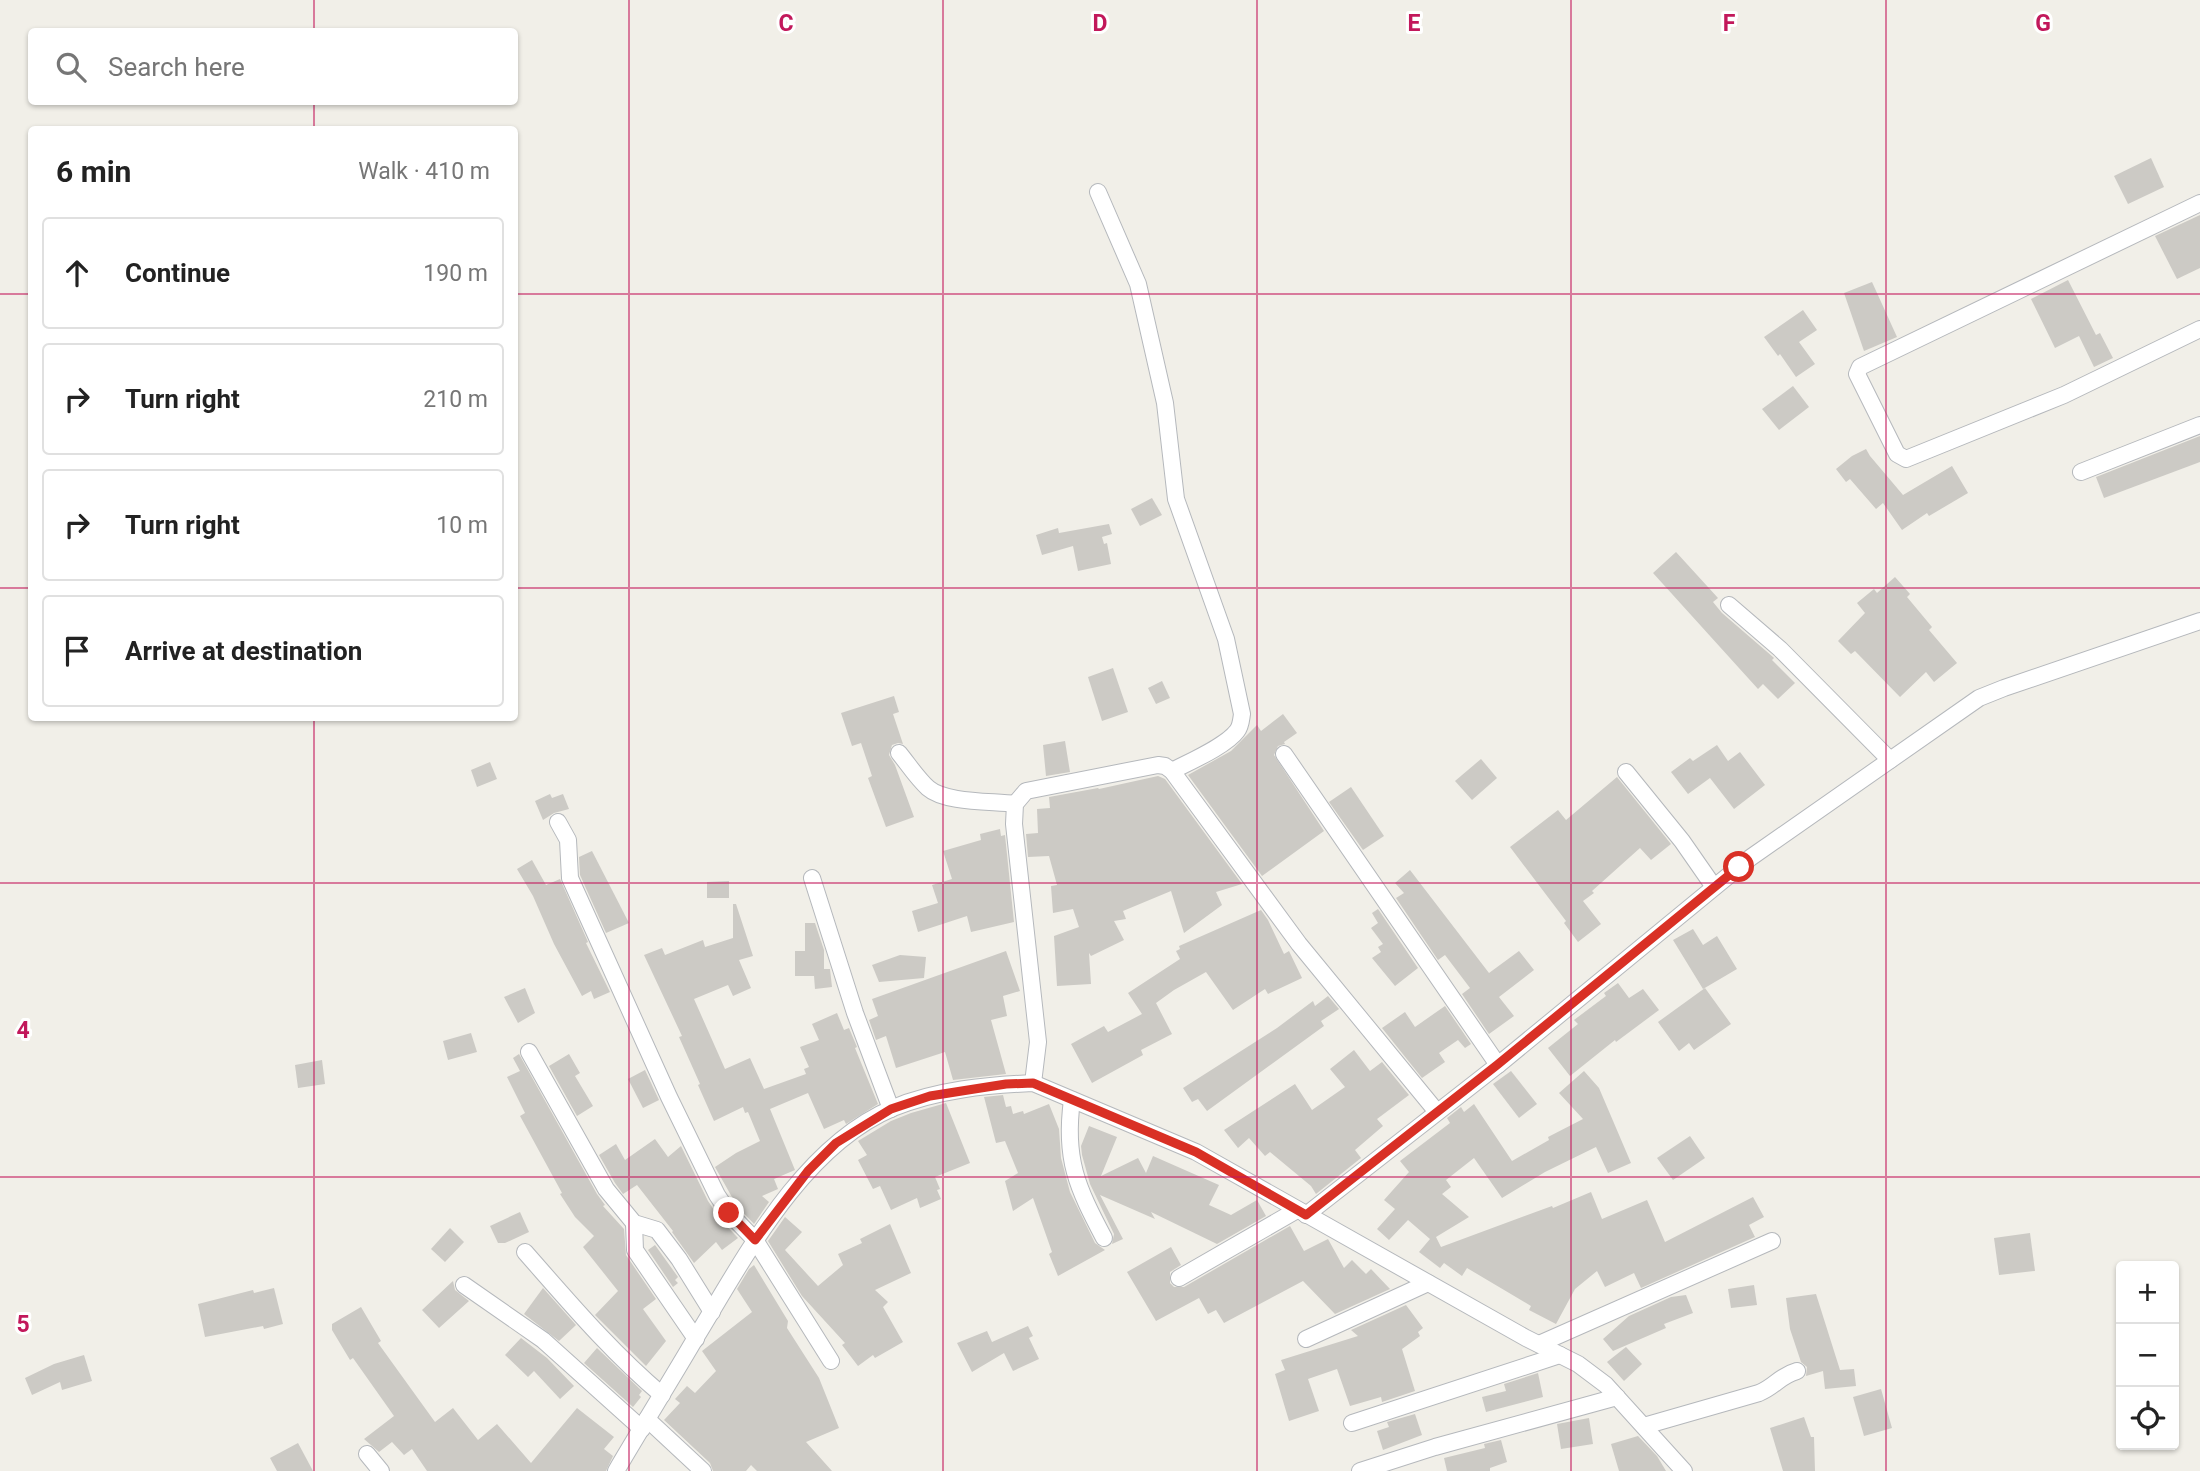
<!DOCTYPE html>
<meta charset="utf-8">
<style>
body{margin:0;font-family:Roboto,sans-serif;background:#f6f6f6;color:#222}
.controls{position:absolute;right:21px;bottom:21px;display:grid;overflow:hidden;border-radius:7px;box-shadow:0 2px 5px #0004}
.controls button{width:63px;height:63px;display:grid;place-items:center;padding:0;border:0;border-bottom:2px solid #e0e0e0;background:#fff;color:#222;font:35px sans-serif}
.stop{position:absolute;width:21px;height:21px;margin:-16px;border:5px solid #d93025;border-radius:50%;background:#fff}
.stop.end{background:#d93025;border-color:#fff;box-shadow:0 2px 7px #0008}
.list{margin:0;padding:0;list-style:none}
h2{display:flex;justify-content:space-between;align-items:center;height:91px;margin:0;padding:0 28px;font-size:30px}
h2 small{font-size:23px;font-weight:400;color:#767676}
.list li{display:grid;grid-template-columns:46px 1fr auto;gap:21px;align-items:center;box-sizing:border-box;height:112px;margin:0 14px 14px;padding:0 14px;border:2px solid #e0e0e0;border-radius:7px}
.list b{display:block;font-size:26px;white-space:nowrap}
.list em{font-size:23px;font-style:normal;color:#767676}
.icon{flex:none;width:38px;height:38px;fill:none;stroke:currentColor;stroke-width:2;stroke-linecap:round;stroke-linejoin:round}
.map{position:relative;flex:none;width:2200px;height:1471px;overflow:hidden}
.search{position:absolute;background:#fff;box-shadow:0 2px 5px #0004;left:28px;top:28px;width:490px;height:77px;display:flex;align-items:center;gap:18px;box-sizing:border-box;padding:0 24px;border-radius:7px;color:#767676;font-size:26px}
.panel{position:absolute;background:#fff;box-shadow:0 2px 5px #0004;left:28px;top:126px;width:490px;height:595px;border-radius:7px}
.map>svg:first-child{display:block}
</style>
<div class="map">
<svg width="2200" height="1471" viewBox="0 0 2200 1471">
<rect width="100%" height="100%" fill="#f1efe8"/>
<!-- building -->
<g fill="#cccac5">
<path d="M2151,158L2164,187L2128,204L2114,176Z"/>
<path d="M2200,215V268L2177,279L2155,236Z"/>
<path d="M2068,280L2096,335L2100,333L2113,358L2094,367L2079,336L2055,348L2031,299Z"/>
<path d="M1872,282L1897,337L1864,351L1844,293Z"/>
<path d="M1803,310L1817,330L1799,342L1815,364L1796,377L1780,354L1778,356L1764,337Z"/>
<path d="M1793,386L1809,407L1779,430L1762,409Z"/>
<path d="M2200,436V462L2104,498L2096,477Z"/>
<path d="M1866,449L1870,456L1903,495L1952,466L1968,493L1929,516L1927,513L1902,530L1883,503L1876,509L1850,479L1846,482L1836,469L1852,456Z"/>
<path d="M1152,498L1162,515L1140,526L1131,509Z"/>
<path d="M1109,524L1112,534L1102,537L1104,544L1107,543L1111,564L1078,571L1073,546L1042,555L1036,535L1058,528L1059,533Z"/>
<path d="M1676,552L1718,598L1713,602L1722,613L1773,657L1774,658L1772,660L1795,683L1778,699L1763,684L1758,689L1653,573Z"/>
<path d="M1895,577L1910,594L1907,597L1932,627L1929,630L1957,663L1934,682L1926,672L1900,697L1855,651L1851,654L1838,641L1865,613L1857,603L1874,589L1877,593Z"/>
<path d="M1113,668L1128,712L1102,721L1088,677Z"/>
<path d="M1162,681L1170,698L1156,704L1148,688Z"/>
<path d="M894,696L899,712L893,714L903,744L898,743L892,745L889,755L895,765L914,817L886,827L868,778L872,776L861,743L852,746L841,713Z"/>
<path d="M1283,714L1297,733L1284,742L1285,744L1278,746L1274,755L1324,831L1262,876L1188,775L1231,751L1257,725L1261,731Z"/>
<path d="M1065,741L1070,772L1046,776L1043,745Z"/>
<path d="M1717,745L1728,761L1740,752L1765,785L1734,809L1710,778L1688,794L1671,772L1690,758L1693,761Z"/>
<path d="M1481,759L1497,778L1472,800L1455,781Z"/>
<path d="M490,762L497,779L477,787L471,770Z"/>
<path d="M1158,776L1165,779L1242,884L1216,892L1222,905L1184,933L1171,891L1123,911L1126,919L1114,921L1124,940L1091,956L1089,953L1091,984L1057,986L1054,936L1079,927L1073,909L1053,913L1051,886L1057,885L1049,856L1028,857L1026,834L1038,833L1037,809L1050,808L1049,797L1098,788L1099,789Z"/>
<path d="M1617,777L1671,844L1651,860L1640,848L1592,891L1594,893L1583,901L1601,924L1578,942L1564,923L1566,921L1510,847L1558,810L1566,820Z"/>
<path d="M1351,787L1384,836L1363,850L1329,802Z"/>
<path d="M550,794L552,798L563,794L569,809L554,813L543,820L535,801Z"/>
<path d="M1000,829L1001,836L1005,835L1014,922L971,932L967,916L918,932L912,911L938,903L932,885L952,879L943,851L981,840L980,834Z"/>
<path d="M592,851L629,923L606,933L580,875L579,857Z"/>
<path d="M532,860L546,885L560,879L588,942L586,943L610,992L594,999L591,991L582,996L554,944L533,896L517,869Z"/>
<path d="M1410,870L1489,973L1519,951L1534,970L1499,997L1514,1016L1489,1034L1462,994L1470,988L1445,955L1438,960L1396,898L1404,893L1395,883Z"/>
<path d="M729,881V898H707V882Z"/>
<path d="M733,904H736L753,956L739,960L751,988L733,996L728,985L694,999L725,1069L750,1058L764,1089L806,1074L804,1069L809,1067L800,1047L819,1040L812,1024L837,1013L844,1030L849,1028L857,1047L855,1048L878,1104L846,1124L844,1120L824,1129L808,1093L770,1109L795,1170L774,1179L778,1189L762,1196L769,1202L754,1224L737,1206L715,1167L736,1153L760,1141L748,1112L745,1113L743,1107L714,1121L698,1085L700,1084L679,1037L682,1036L644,955L662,948L665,955L703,940L705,947L733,938Z"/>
<path d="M1378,909L1418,968L1395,986L1372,958L1381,952L1378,947L1383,944L1371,928L1378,923L1372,913Z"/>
<path d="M1261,910L1268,920L1284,954L1289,951L1302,978L1268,994L1265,989L1233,1010L1206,972L1174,990L1156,1003L1172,1034L1141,1050L1143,1055L1092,1083L1071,1044L1104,1026L1108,1032L1142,1014L1128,993L1180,959L1176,951L1180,949L1179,946Z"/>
<path d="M805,923H815L824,950V969H830L832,987L815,989L814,976H795V951H805Z"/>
<path d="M1693,929L1703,945L1717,936L1737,969L1703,989L1673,940Z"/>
<path d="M1006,951L1020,991L1003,996L1007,1016L991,1020L1006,1074L953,1080L945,1052L896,1068L886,1036L876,1040L869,1020L878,1016L872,999Z"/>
<path d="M900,955L926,957L924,978L879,982L872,965Z"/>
<path d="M1618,983L1629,998L1643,989L1659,1010L1616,1042L1615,1040L1570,1076L1548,1048L1578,1024L1574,1020L1606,996L1604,993Z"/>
<path d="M525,988L535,1013L518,1023L504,997Z"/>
<path d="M1705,988L1731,1024L1694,1050L1689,1043L1679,1051L1658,1022Z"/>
<path d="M1328,996L1339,1009L1321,1021L1324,1026L1207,1111L1198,1099L1192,1102L1183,1088L1277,1028L1313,1001L1315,1006Z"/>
<path d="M1445,1006L1471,1044L1465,1048L1458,1040L1439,1053L1445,1062L1422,1078L1382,1028L1405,1012L1415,1027Z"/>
<path d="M471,1033L477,1052L448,1060L443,1041Z"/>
<path d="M1354,1050L1370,1071L1382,1062L1409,1095L1377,1119L1383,1126L1355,1150L1361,1158L1316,1194L1311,1186L1270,1152L1265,1156L1249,1138L1238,1148L1224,1130L1295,1084L1312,1110L1345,1087L1330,1069Z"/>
<path d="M519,1054L597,1194L605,1205L603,1206L624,1229L626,1255L656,1299L643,1309L666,1341L646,1366L595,1315L618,1291L583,1247L594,1236L575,1217L560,1194L562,1193L520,1116L525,1113L507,1077L520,1071L513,1058Z"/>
<path d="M569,1054L580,1073L575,1076L593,1106L577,1116L549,1066Z"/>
<path d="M322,1060L325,1084L298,1088L295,1065Z"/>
<path d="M645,1070L659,1100L643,1108L628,1079Z"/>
<path d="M1511,1071L1537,1104L1519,1118L1493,1084Z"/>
<path d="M1584,1071L1599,1088L1631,1163L1608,1173L1596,1147L1545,1172L1502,1198L1474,1158L1446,1180L1451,1187L1442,1194L1469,1217L1436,1237L1441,1247L1552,1206L1553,1208L1591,1192L1602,1219L1647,1200L1665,1242L1753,1197L1764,1217L1749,1225L1755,1237L1641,1288L1634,1273L1605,1287L1597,1271L1575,1289L1556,1324L1529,1310L1531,1306L1467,1268L1462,1276L1444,1263L1440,1268L1419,1252L1430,1239L1408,1220L1389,1240L1377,1229L1395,1209L1384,1200L1409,1172L1400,1161L1450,1123L1447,1118L1461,1107L1464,1112L1474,1104L1512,1161L1549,1140L1548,1137L1583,1119L1559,1093Z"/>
<path d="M1003,1095L1006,1107L1011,1106L1013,1114L1023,1111L1024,1114L1049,1104L1059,1129L1061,1158L1070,1192L1095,1243L1105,1250L1058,1276L1049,1254L1052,1252L1033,1198L1013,1211L1005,1181L1018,1173L1005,1141L996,1143L984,1097Z"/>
<path d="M946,1103L970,1163L935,1177L940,1189L937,1190L941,1199L920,1208L917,1198L891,1210L880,1186L873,1189L858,1160L867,1155L858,1141L891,1121L911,1113Z"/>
<path d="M1089,1126L1117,1137L1101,1176L1138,1158L1146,1173L1153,1156L1219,1185L1209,1205L1231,1215L1257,1200L1266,1216L1217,1244L1151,1212L1155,1219L1100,1195L1123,1239L1112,1244L1114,1234L1090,1184L1082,1155L1081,1146Z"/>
<path d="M1690,1136L1705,1158L1673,1180L1657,1158Z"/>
<path d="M655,1139L668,1157L681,1146L708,1201L720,1219L738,1238L722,1250L716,1242L694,1263L672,1232L673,1231L637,1185L623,1194L615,1183L599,1155L616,1144L625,1160Z"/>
<path d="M520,1212L529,1232L505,1243H498L490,1226Z"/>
<path d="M785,1217L802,1232L785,1250L818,1286L843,1265L838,1254L862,1243L860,1239L890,1224L911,1273L875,1290L888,1302L883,1307L903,1342L875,1358L873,1355L858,1366L842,1345L845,1343L802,1296L768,1241Z"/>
<path d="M1290,1226L1304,1251L1328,1239L1344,1268L1352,1260L1366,1274L1371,1269L1390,1289L1335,1314L1303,1281L1224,1323L1216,1310L1208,1314L1199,1298L1156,1321L1127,1272L1171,1247L1181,1265L1170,1272V1283L1174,1287H1184Z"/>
<path d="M450,1228L464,1242L445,1262L431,1249Z"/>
<path d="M2030,1233L2035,1271L1999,1275L1994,1238Z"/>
<path d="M655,1245L678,1277L675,1280L678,1283L673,1287L648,1250Z"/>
<path d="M754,1265L788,1321L787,1328L819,1378L839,1428L806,1442L832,1471H757L751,1465L746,1471H713L710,1463L664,1420L680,1403L675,1399L687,1386L695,1393L716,1371L702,1351L752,1312L737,1289L749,1269Z"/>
<path d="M453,1281L455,1290L469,1301L439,1328L422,1310Z"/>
<path d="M1754,1285L1757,1305L1731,1308L1728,1289Z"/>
<path d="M274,1288L283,1324L264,1329L263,1326L205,1337L198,1304L253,1290L254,1293Z"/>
<path d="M543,1288L576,1325L559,1341L524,1314Z"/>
<path d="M1816,1294L1840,1370L1854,1369L1856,1386L1825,1389L1823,1371L1806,1376L1807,1367L1801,1362L1790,1329L1786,1298Z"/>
<path d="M1686,1295L1693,1313L1664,1324L1666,1328L1613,1351L1603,1339L1629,1316L1671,1297Z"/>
<path d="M1406,1305L1423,1328L1418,1332L1420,1336L1402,1349L1415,1391L1382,1402L1381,1397L1350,1406L1337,1369L1308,1379L1319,1411L1289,1421L1275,1374L1285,1370L1281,1360L1358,1336L1351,1330Z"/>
<path d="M361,1307L381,1341L378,1343L435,1422L453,1408L478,1440L497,1424L531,1463L577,1408L614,1437L604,1449L613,1456L606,1471H427L412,1449L404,1455L392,1442L379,1452L364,1439L394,1416L353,1358L350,1360L332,1330V1324Z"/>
<path d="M1028,1326L1033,1336L1029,1338L1039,1359L1013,1371L1004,1353L972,1372L957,1343L987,1331L992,1342Z"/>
<path d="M521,1338L547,1358L574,1386L560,1399L534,1371L528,1377L505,1355Z"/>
<path d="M1626,1347L1642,1364L1624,1381L1607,1362Z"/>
<path d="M597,1348L642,1391L639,1395L641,1397L633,1407L584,1363Z"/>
<path d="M84,1355L92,1381L62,1390L60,1382L32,1395L25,1378L54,1364Z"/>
<path d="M1538,1373L1543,1397L1486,1412L1482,1397L1506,1391L1504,1384Z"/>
<path d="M1881,1389L1892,1428L1864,1436L1853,1397Z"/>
<path d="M1415,1414L1422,1435L1383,1450L1377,1431L1389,1427L1387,1422Z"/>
<path d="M1804,1417L1811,1437H1814L1815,1471H1783L1770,1428Z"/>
<path d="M1589,1418L1593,1444L1561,1449L1557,1424Z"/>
<path d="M1638,1436L1657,1456L1666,1471H1619L1611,1444Z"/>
<path d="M1501,1440L1507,1462L1490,1468V1471H1447L1444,1458L1485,1448L1484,1444Z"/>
<path d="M298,1443L313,1471H277L270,1458Z"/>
</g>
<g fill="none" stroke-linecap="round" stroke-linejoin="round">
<defs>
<g id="minor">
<path d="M1098,192L1138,284L1165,403L1176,499L1226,639L1242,714C1241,720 1241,726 1237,731C1226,746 1189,762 1172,771"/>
<path d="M2200,203L1860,367L1857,374L1897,454L1906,459L2064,395L2200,329"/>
<path d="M2081,472L2200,425"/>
<path d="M1729,605L1780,649L1890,760"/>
<path d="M899,753C908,764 917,778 928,788C945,803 992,801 1015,804"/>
<path d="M1284,754L1498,1065"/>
<path d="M1626,772L1682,841L1714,887"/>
<path d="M558,822L568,840L570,878L669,1097L717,1195L729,1213L755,1240L831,1361"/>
<path d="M812,878L855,1013L891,1109"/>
<path d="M529,1052L606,1189L634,1223L657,1230L679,1259L712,1312"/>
<path d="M1033,1083L1038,1042L1014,824L1015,804L1026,791L1158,765L1165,766L1172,771L1299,944L1437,1112"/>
<path d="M1072,1100C1064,1159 1077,1187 1104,1238"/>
<path d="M1306,1215L1498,1065L1750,858L1979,698L2004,688L2200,621"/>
<path d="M634,1223L635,1250L696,1339"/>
<path d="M525,1252C569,1302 611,1352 662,1395"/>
<path d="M1179,1278L1297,1210"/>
<path d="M464,1285L543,1340L642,1429"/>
<path d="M1306,1339L1428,1283"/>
<path d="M1539,1344L1772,1241"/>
<path d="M647,1419L703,1471"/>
<path d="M1352,1423L1560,1355"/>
<path d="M1644,1426L1759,1393C1776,1386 1779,1376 1797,1371"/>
<path d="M367,1454L381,1471"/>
<path d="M616,1471C643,1425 671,1380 698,1334C746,1255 803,1146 893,1108C936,1090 987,1085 1033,1083L1196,1152L1526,1338L1578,1364L1606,1385L1684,1471"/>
<path d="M1360,1471L1435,1447L1617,1397"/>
</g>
</defs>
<!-- minor casing -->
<use href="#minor" stroke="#b5b8bc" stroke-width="18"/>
<!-- minor -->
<use href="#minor" stroke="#fff" stroke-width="16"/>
</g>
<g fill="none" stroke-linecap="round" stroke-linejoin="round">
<!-- route -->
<path stroke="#d93025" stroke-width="9" d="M729,1213L755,1240L808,1171L836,1143L891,1109L930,1096L1006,1084L1033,1083L1196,1152L1306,1215L1497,1065L1739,867"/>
</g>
<!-- grid -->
<path fill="none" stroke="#c2185b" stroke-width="2" stroke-opacity="0.55" d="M314,0V32M629,0V1471M943,0V1471M1257,0V1471M1571,0V1471M1886,0V1471M314,102V130M0,294H32M514,294H2200M0,588H32M514,588H2200M314,718V1471M0,883H2200M0,1177H2200"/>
<g font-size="23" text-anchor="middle" font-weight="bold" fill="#c2185b" stroke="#fff" stroke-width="6" stroke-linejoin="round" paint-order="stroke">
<text x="786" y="31">C</text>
<text x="1100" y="31">D</text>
<text x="1414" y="31">E</text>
<text x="1729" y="31">F</text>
<text x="2043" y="31">G</text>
<text x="23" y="1038">4</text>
<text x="23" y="1332">5</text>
</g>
</svg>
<div class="controls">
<button>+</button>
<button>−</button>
<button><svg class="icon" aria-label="locate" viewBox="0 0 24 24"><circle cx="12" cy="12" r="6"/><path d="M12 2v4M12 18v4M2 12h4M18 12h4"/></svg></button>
</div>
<div class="stop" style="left:1739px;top:867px"></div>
<div class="stop end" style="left:729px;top:1213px"></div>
<div class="search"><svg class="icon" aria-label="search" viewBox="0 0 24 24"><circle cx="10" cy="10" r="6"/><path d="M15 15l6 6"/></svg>Search here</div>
<section class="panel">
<h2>6 min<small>Walk · 410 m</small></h2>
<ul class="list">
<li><svg class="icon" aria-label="ahead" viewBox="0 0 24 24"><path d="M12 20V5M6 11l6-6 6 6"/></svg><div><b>Continue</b></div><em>190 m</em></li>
<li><svg class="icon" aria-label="right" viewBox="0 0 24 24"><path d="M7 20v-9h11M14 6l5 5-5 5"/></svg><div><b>Turn right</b></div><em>210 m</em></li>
<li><svg class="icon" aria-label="right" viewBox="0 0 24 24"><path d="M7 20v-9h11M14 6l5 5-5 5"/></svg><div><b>Turn right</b></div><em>10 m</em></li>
<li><svg class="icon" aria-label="arrive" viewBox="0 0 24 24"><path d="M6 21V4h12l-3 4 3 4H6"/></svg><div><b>Arrive at destination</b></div></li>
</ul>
</section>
</div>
